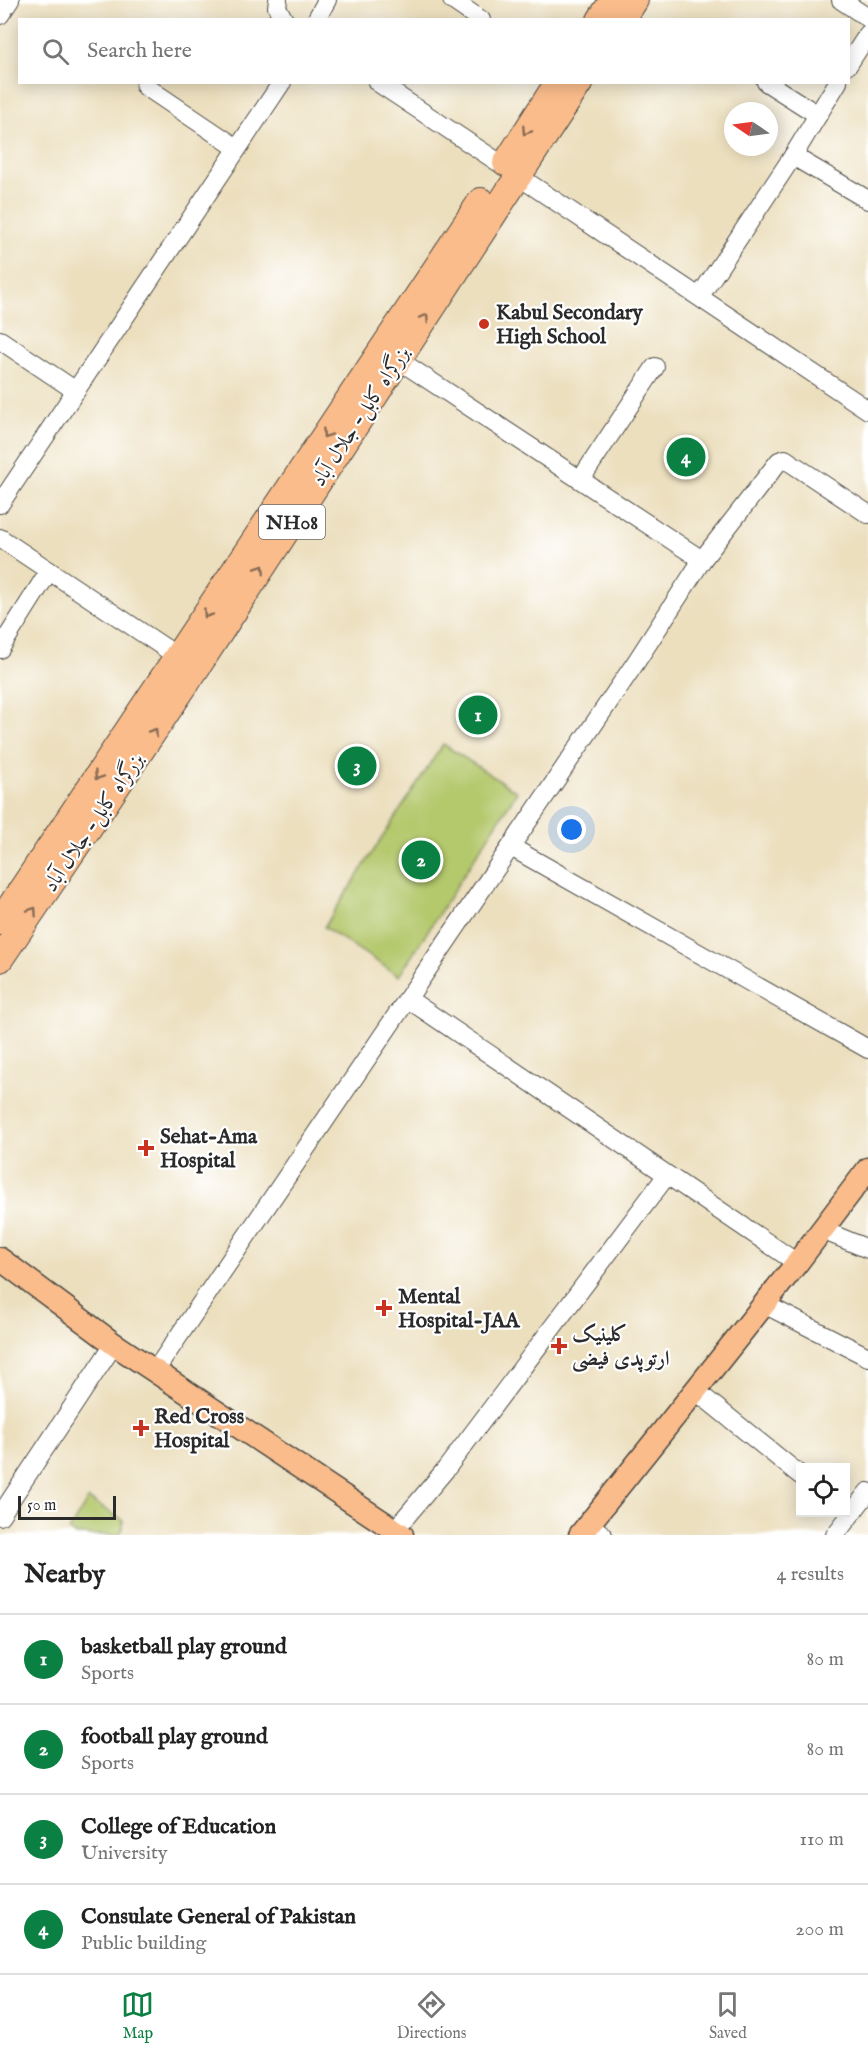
<!DOCTYPE html>
<meta charset="utf-8">
<style>
body{margin:0;font-family:"IM FELL English",Amiri,serif;background:#f2f2f2;color:#222}
.controls{position:absolute;right:18px;bottom:18px;display:grid;overflow:hidden;border-radius:0px;box-shadow:0 3px 15px #0003}
.controls button{width:54px;height:54px;display:grid;place-items:center;padding:0;border:0;border-bottom:2px solid #e0e0e0;background:#fff;color:#222;font:30px sans-serif}
.compass{position:absolute;left:724px;top:102px;width:54px;height:54px;border-radius:50%;background:#fff;box-shadow:0 3px 15px #0003;rotate:283deg}
.scale{position:absolute;left:18px;bottom:15px;width:98px;box-sizing:border-box;padding-left:6px;border:3px solid #2b2b2b;border-top:0;font-size:16px;line-height:21px;white-space:nowrap;color:#2b2b2b;-webkit-text-stroke:4px #fff;paint-order:stroke}
.you{position:absolute;left:572px;top:830px;width:21px;height:21px;margin:-15px;border:4px solid #fff;border-radius:50%;background:#1a73e8;box-shadow:0 0 0 9px #1a73e833}
.badge{display:grid;place-items:center;width:39px;height:39px;border-radius:50%;background:#0b8043;color:#fff;font-size:20px;font-weight:700}
.pin{position:absolute;translate:-50% -50%;border:3px solid #fff;box-shadow:0 2px 6px #0006}
.list{margin:0;padding:0;list-style:none}
h2{display:flex;justify-content:space-between;align-items:center;height:78px;margin:0;padding:0 24px;font-size:26px}
h2 small{font-size:20px;font-weight:400;color:#767676}
.list li{display:grid;grid-template-columns:39px 1fr auto;gap:18px;align-items:center;box-sizing:border-box;height:90px;padding:0 24px;border-top:2px solid #e0e0e0}
.list b{display:block;font-size:22px;white-space:nowrap}
.list p{margin:0;font-size:20px;white-space:nowrap;color:#767676}
.list em{font-size:20px;font-style:normal;color:#767676}
.icon{flex:none;width:33px;height:33px;fill:none;stroke:currentColor;stroke-width:2;stroke-linecap:round;stroke-linejoin:round}
.map{position:relative;flex:none;width:868px;height:1535px;overflow:hidden}
.search{position:absolute;background:#fff;box-shadow:0 3px 15px #0003;left:18px;right:18px;top:18px;height:66px;display:flex;align-items:center;gap:15px;box-sizing:border-box;padding:0 21px;border-radius:0px;color:#767676;font-size:22px}
.sheet{height:438px;background:#fff}
nav{display:flex;justify-content:space-around;align-items:center;box-sizing:border-box;height:84px;border-top:2px solid #e0e0e0;background:#fff;font-size:16px;color:#767676}
nav a{display:grid;justify-items:center;gap:3px}
nav .on{color:#0b8043}
.map>svg:first-child{display:block}
</style>
<div class="map">
<svg width="868" height="1535" viewBox="0 0 868 1535">
<rect width="100%" height="100%" fill="#fff"/>
<filter id="ink" filterUnits="userSpaceOnUse"><feTurbulence type="fractalNoise" baseFrequency=".0167" numOctaves="2"/><feDisplacementMap in="SourceGraphic" scale="12" xChannelSelector="R" yChannelSelector="G"/><feConvolveMatrix kernelMatrix="1 2 1 2 8 2 1 2 1" color-interpolation-filters="sRGB"/></filter>
<filter id="wash" filterUnits="userSpaceOnUse"><feTurbulence type="fractalNoise" baseFrequency=".008" numOctaves="4" result="noise"/><feDisplacementMap in="SourceGraphic" scale="24" xChannelSelector="R" yChannelSelector="G"/><feGaussianBlur stdDeviation="1.35" result="paint"/><feColorMatrix in="noise" values="0 0 0 0 0 0 0 0 0 0 0 0 0 0 0 0 0 1.4 0 .05"/><feComposite in="paint" operator="in"/></filter>
<g filter="url(#wash)">
<rect width="100%" height="100%" fill="#ecdfbe"/>
<!-- green -->
<g fill="#b4c86c" stroke="#707a4c" stroke-width="1.5">
<path d="M443,744L517,792L399,976L324,927Z"/>
<path d="M88,1499L123,1520V1529L119,1535H76L69,1531Z"/>
</g>
</g>
<g filter="url(#ink)">
<g fill="none" stroke-linecap="round" stroke-linejoin="round">
<defs>
<g id="minor">
<path d="M278,0L277,7L284,20"/>
<path d="M452,0L481,20"/>
<path d="M841,0L868,18"/>
<path d="M0,15L10,0"/>
<path d="M316,20L327,0"/>
<path d="M848,65L868,34"/>
<path d="M377,82L504,166"/>
<path d="M766,82L818,115"/>
<path d="M145,86L237,148"/>
<path d="M793,156L868,200"/>
<path d="M518,176L868,410"/>
<path d="M700,296L793,156L838,82"/>
<path d="M0,340L76,391"/>
<path d="M397,359L702,560"/>
<path d="M581,479L655,367"/>
<path d="M0,504L282,82"/>
<path d="M0,538L186,662"/>
<path d="M0,649L49,571"/>
<path d="M511,847L868,1049"/>
<path d="M408,999L797,1263"/>
<path d="M822,1230L868,1249"/>
<path d="M764,1304L868,1357"/>
<path d="M155,1371L636,662L702,560L779,461L785,459L868,514"/>
<path d="M696,1391L800,1475"/>
<path d="M0,1516L114,1344"/>
<path d="M590,1525L603,1535"/>
<path d="M394,1531L446,1469L667,1175"/>
<path d="M835,1535L868,1492"/>
</g>
<g id="major">
<path d="M0,1259L114,1344L402,1535"/>
<path d="M580,1535L797,1263L868,1169"/>
</g>
<g id="highway">
<path d="M600,20L613,0"/>
<path d="M622,20L635,0"/>
<path d="M506,163L558,82"/>
<path d="M0,922L481,201"/>
<path d="M0,959L196,669L580,82"/>
</g>
</defs>
<!-- minor casing -->
<use href="#minor" stroke="#484641" stroke-width="20"/>
<!-- major casing -->
<use href="#major" stroke="#484641" stroke-width="25"/>
<!-- highway casing -->
<use href="#highway" stroke="#484641" stroke-width="28"/>
<!-- minor -->
<use href="#minor" stroke="#fff" stroke-width="18"/>
<!-- major -->
<use href="#major" stroke="#fabc8b" stroke-width="22"/>
<!-- highway -->
<use href="#highway" stroke="#fabc8b" stroke-width="26"/>
</g>
<!-- one-way arrows -->
<defs><path id="oneway-chevron" d="M-2-3.5L2.5 0L-2 3.5" fill="none" stroke-width="1.6" stroke-linecap="round" stroke-linejoin="round" transform="scale(1.5)"/></defs>
<g stroke="#886c56">
<use href="#oneway-chevron" transform="translate(526 131) rotate(123)"/>
<use href="#oneway-chevron" transform="translate(425 318) rotate(-57)"/>
<use href="#oneway-chevron" transform="translate(326 434) rotate(124)"/>
<use href="#oneway-chevron" transform="translate(261 569) rotate(-57)"/>
<use href="#oneway-chevron" transform="translate(207 614) rotate(124)"/>
<use href="#oneway-chevron" transform="translate(154 732) rotate(-56)"/>
<use href="#oneway-chevron" transform="translate(98 776) rotate(124)"/>
<use href="#oneway-chevron" transform="translate(33 911) rotate(-56)"/>
</g>
</g>
<!-- markers -->
<g fill="#c8321e" stroke="#fff" stroke-width="2">
<circle cx="484" cy="324" r="6"/>
<path d="M143 1139h6v6h6v6h-6v6h-6v-6h-6v-6h6z"/>
<path d="M381 1299h6v6h6v6h-6v6h-6v-6h-6v-6h6z"/>
<path d="M556 1337h6v6h6v6h-6v6h-6v-6h-6v-6h6z"/>
<path d="M138 1419h6v6h6v6h-6v6h-6v-6h-6v-6h6z"/>
</g>
<g text-anchor="middle" stroke-width="4.5" stroke-linejoin="round" paint-order="stroke">
<!-- shield labels -->
<rect fill="#fff" stroke="#6b6b6b" stroke-width="1.5" x="259" y="505" width="66" height="34" rx="4.5"/>
<g font-size="20" font-weight="bold" fill="#2b2b2b">
<text x="292" y="529">NH08</text>
</g>
<!-- poi labels -->
<g font-size="21" font-weight="bold" fill="#2b2b2b" stroke="#fff" text-anchor="start">
<text x="496" y="319">Kabul Secondary<tspan x="496" dy="24">High School</tspan></text>
<text x="160" y="1143">Sehat-Ama<tspan x="160" dy="24">Hospital</tspan></text>
<text x="398" y="1303">Mental<tspan x="398" dy="24">Hospital-JAA</tspan></text>
<text x="572" y="1341">کلینیک<tspan x="572" dy="24">ارتوپدی فیضی</tspan></text>
<text x="154" y="1423">Red Cross<tspan x="154" dy="24">Hospital</tspan></text>
</g>
<!-- street labels -->
<g font-size="21" fill="#2b2b2b" stroke="#fff">
<text transform="translate(360 416) rotate(-57)" y="7">بزرگراه کابل- جلال آباد</text>
<text transform="translate(93 822) rotate(-56)" y="7">بزرگراه کابل- جلال آباد</text>
</g>
</g>
</svg>
<div class="controls">
<button><svg class="icon" aria-label="locate" viewBox="0 0 24 24"><circle cx="12" cy="12" r="6"/><path d="M12 2v4M12 18v4M2 12h4M18 12h4"/></svg></button>
</div>
<svg class="compass" viewBox="-18 -18 36 36"><path d="M0-13l5 13h-10z" fill="#e53935"/><path d="M0 13l5-13h-10z" fill="#767676"/></svg>
<div class="scale">50 m</div>
<div class="you"></div>
<div class="pin badge" style="left:478px;top:715px">1</div>
<div class="pin badge" style="left:421px;top:860px">2</div>
<div class="pin badge" style="left:357px;top:766px">3</div>
<div class="pin badge" style="left:686px;top:457px">4</div>
<div class="search"><svg class="icon" aria-label="search" viewBox="0 0 24 24"><circle cx="10" cy="10" r="6"/><path d="M15 15l6 6"/></svg>Search here</div>
</div>
<section class="sheet">
<h2>Nearby<small>4 results</small></h2>
<ul class="list">
<li><span class="badge">1</span><div><b>basketball play ground</b><p>Sports</p></div><em>80 m</em></li>
<li><span class="badge">2</span><div><b>football play ground</b><p>Sports</p></div><em>80 m</em></li>
<li><span class="badge">3</span><div><b>College of Education</b><p>University</p></div><em>110 m</em></li>
<li><span class="badge">4</span><div><b>Consulate General of Pakistan</b><p>Public building</p></div><em>200 m</em></li>
</ul>
</section>
<nav>
<a class="on"><svg class="icon" aria-label="map" viewBox="0 0 24 24"><path d="M3 6l6-2 6 2 6-2v14l-6 2-6-2-6 2zM9 4v14M15 6v14"/></svg>Map</a>
<a><svg class="icon" aria-label="directions" viewBox="0 0 24 24"><path d="M12 3l9 9-9 9-9-9zM9 14v-3h6M13 9l2 2-2 2"/></svg>Directions</a>
<a><svg class="icon" aria-label="saved" viewBox="0 0 24 24"><path d="M7 4h10v16l-5-4-5 4z"/></svg>Saved</a>
</nav>
